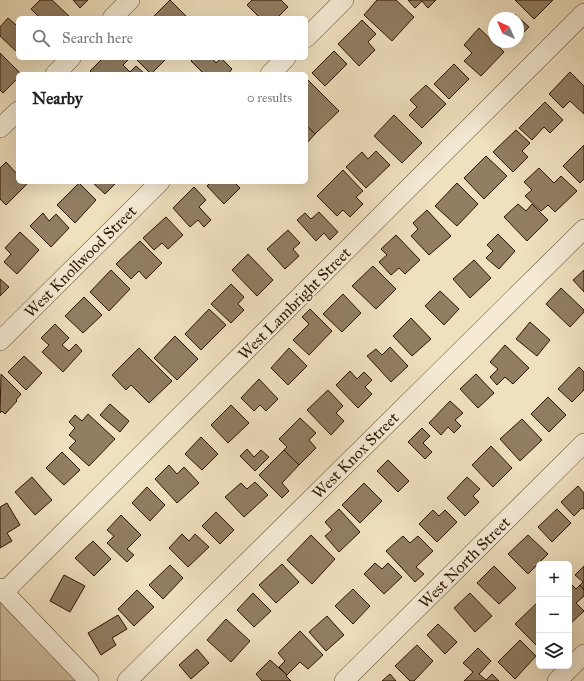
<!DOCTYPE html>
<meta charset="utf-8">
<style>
body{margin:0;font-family:"IM FELL Great Primer",serif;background:#f6f6f6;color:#222}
.controls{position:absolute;right:12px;bottom:12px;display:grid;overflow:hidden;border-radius:6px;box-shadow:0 4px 16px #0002}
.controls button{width:36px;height:36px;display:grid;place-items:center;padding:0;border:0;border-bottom:1px solid #e0e0e0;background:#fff;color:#222;font:20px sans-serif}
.compass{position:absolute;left:488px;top:12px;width:36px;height:36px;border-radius:50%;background:#fff;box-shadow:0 4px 16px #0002;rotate:315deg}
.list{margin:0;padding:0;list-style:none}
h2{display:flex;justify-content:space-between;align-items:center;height:52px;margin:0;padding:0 16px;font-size:17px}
h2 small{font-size:13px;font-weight:400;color:#767676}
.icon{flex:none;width:22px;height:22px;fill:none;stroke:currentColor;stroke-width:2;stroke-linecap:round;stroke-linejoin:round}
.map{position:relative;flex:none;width:584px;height:681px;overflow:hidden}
.search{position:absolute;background:#fff;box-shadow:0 4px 16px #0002;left:16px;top:16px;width:292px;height:44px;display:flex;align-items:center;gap:10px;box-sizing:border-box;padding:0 14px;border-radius:6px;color:#767676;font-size:15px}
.panel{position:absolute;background:#fff;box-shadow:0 4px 16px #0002;left:16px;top:72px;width:292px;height:112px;border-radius:6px}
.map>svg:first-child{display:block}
</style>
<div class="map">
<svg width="584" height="681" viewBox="0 0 584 681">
<rect width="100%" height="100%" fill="#efe0be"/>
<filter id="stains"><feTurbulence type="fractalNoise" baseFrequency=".005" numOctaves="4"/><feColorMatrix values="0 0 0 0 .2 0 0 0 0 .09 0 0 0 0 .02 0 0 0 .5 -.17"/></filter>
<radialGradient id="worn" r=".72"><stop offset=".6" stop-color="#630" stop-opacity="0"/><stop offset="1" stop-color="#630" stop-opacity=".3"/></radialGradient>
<!-- green -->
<path fill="#cebd9e" stroke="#7d684f" d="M0,602L77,681H0Z"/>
<!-- building -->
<g fill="#917e63" stroke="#2c1400">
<path d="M40,0H52L70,17L40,18L31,9Z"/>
<path d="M73,0H88L80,8Z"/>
<path d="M170,0L188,18H156L154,16Z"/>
<path d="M252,0H281L288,7L277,18H260L247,5Z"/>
<path d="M377,0H396L414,17L392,41L364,15Z"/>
<path d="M408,0H436L428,8L422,1L415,8Z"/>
<path d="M515,0H553L534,19Z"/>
<path d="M515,14L529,27L518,38V18H512Z"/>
<path d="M8,18L16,25L18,23V53L0,36V27Z"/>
<path d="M362,20L376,34L368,42L375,50L359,66L338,44Z"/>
<path d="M479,28L504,52L481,76L464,61L472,53L464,45Z"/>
<path d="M334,51L347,64L325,86L312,73Z"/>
<path d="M0,53L21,74H18V78L3,93L0,90Z"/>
<path d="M103,58H129V59L123,65L130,72L136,66L145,74H93L90,71Z"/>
<path d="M135,58H167L151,74Z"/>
<path d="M194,58H212L216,63L221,58L232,69L228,74H204L191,61Z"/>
<path d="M454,64L469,79L449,99L434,84Z"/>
<path d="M570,72L584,86V114L570,101L563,108L549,94Z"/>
<path d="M306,78L339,111L315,134L306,125Z"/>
<path d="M426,85L446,104L422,128L409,115L417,107L410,100Z"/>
<path d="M545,102L563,120L550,133L544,127L532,140L519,128Z"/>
<path d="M394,115L422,143L402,163L374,136Z"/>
<path d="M306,125L315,134L306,144Z"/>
<path d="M516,130L530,143L522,151L528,157L513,172L493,152Z"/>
<path d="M584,145V179L580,183L563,166Z"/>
<path d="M376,151L390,165L366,188L346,167L362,152L368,159Z"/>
<path d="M486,156L507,176L484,199L464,178Z"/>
<path d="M6,162L18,175V182H25L27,184L6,205L0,199V168Z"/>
<path d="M539,168L554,183L561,176L577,191L555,212L548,205L541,211L525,196L532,190L524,182Z"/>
<path d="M343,170L363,191L356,197L363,204L350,217L343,210L337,216L317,196Z"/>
<path d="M92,182H117L105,194Z"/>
<path d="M211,182H234L240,188L224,204L207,186Z"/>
<path d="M79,183L96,200L75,223L57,205Z"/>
<path d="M457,183L478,204L457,226L435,206Z"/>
<path d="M194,187L206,200L199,207L211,220L204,227L198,220L190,227L173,208Z"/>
<path d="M518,204L526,211L532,204L548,220L527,241L504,217Z"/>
<path d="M427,210L451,236L429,255L411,236L418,229L413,223Z"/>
<path d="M319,212L338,232L330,240L324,233L316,241L297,220L305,213L311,219Z"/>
<path d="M43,213L49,221L56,214L69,228L51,247L30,226Z"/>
<path d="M166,217L183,235L168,249L162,243L154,250L143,238Z"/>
<path d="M288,230L300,243L293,249L299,256L285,269L267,249Z"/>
<path d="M20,232L39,250L17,274L4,262L11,254L5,248Z"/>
<path d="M498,234L515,251L499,269L486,258L493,251L487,245Z"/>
<path d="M396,235L420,260L405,274L399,268L391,275L379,262L387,255L381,249Z"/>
<path d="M140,241L162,263L146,279L139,271L131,279L116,264Z"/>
<path d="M248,254L273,280L257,296L232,270Z"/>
<path d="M474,260L491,278L470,298L453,279Z"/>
<path d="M373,266L396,289L376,309L352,286Z"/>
<path d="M111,270L130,289L109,311L90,292Z"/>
<path d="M584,270V292L573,280Z"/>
<path d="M0,279L9,287L0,296Z"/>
<path d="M231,284L244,297L238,304L244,310L231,323L211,304Z"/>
<path d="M561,288L584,310V312L570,327L546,304Z"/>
<path d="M440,291L459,309L444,325L425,306Z"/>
<path d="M343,294L361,313L342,332L323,314Z"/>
<path d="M84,297L102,315L83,333L65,316Z"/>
<path d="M209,309L226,325L201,350L185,334Z"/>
<path d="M310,309L332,331L309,355L293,340L309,324L302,317Z"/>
<path d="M411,318L431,339L412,356L393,336Z"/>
<path d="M530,322L550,340L537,356L516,339Z"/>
<path d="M55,324L69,338L62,345L69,351L76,344L82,351L63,372L42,352L49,345L41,338Z"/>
<path d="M175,336L198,359L177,380L154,358Z"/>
<path d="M505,345L529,368L513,384L505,377L497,385L490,377L498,369L490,362Z"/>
<path d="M390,347L408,366L391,382L367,356L376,349L382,355Z"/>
<path d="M139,348L172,381L149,403L131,385L126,390L112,375Z"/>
<path d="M289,348L307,366L288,385L271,368Z"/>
<path d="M24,356L42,373L26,390L8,372Z"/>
<path d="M579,367L584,372V390L572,402L558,389Z"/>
<path d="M350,371L357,379L364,372L372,380L365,387L372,394L358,408L336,385Z"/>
<path d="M1,374L21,394L16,400L17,401L5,414L2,411L0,413Z"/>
<path d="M476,374L494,393L478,408L460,389Z"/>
<path d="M259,379L278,399L266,411L260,405L254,411L241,398Z"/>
<path d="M328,390L343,406L336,413L344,421L331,435L307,410Z"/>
<path d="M548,397L566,415L549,432L531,414Z"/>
<path d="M450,401L463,413L455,420L461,426L454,433L448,427L441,435L429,423Z"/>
<path d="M110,404L129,421L120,432L100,415Z"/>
<path d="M231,405L249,423L228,443L211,425Z"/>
<path d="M88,414L115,439L89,466L69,448L76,441L69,435L75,428L69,422L75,415L82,421Z"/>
<path d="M300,418L316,433L309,440L316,448L299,465L284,450L287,447L279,439Z"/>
<path d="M522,419L542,440L520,461L500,439Z"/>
<path d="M422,428L430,436L423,443L432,452L425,459L408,442Z"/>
<path d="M201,437L218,454L202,470L185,454Z"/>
<path d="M491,446L512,468L493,487L472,465Z"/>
<path d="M247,449L254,457L261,450L269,457L255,471L240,456Z"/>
<path d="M284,450L299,465L282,483L289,491L282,498L259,475Z"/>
<path d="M62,452L80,470L64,485L46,468Z"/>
<path d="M388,460L409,481L398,492L377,471Z"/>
<path d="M169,465L177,474L184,467L199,483L177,503L155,479Z"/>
<path d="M32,477L52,500L35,515L15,492Z"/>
<path d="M467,477L480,489L473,496L479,502L465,516L447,498Z"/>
<path d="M255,482L268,495L244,517L225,497L241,483L247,489Z"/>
<path d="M364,483L382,501L360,523L342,505Z"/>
<path d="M578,486L584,493V509L582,508L574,516L561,502Z"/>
<path d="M147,487L165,505L150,521L132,503Z"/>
<path d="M7,503L20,525L7,533L12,541L0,548V507Z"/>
<path d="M339,509L360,532L339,552L325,536L332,530L325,522Z"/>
<path d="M557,509L571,523L552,542L538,527Z"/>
<path d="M433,510L439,516L445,510L457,522L437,542L419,524Z"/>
<path d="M216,512L234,530L220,544L202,526Z"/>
<path d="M121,515L141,535L127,549L134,555L127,562L107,543L114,536L107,530Z"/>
<path d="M182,534L189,541L195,534L209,547L188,567L169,548Z"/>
<path d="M311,535L335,559L312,584L287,560Z"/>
<path d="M528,535L548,554L528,574L508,554Z"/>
<path d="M403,536L410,543L418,536L433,551L416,567L424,574L415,582L386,551Z"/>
<path d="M93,541L111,559L94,576L75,558Z"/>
<path d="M375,563L382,569L388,563L402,577L384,594L364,574Z"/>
<path d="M282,564L299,582L276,603L259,585Z"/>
<path d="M170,565L183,578L163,599L149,585Z"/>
<path d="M494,566L516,588L499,604L477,583Z"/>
<path d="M584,566V590L580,585L583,582L575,575Z"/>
<path d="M64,575L85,586L70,612L50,601Z"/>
<path d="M569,582L576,589L580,585L584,590V596L576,603L584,611L570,624L569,623Z"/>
<path d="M353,589L370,606L353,624L335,606Z"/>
<path d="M137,590L154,607L134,626L118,609Z"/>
<path d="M253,593L271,611L254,627L237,610Z"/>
<path d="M470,593L492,616L475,632L454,608Z"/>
<path d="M539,601V648L515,624Z"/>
<path d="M118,615L127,629L112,638L116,645L101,655L88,633Z"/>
<path d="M327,616L344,635L326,651L309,632Z"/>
<path d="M226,619L250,641L231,662L207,640Z"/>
<path d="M438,624L457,642L445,654L427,635Z"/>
<path d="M300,631L323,655L308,669L300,662L287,675L279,667L285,661L278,653Z"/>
<path d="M520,640L536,656L515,679L498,662Z"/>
<path d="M417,645L433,661L414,681H410L395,666Z"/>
<path d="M478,648L491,661L479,674L486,680L492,674L499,681H464L473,672L463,663Z"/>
<path d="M197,649L209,663L191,679L179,665Z"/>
<path d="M270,660L287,675L286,676L291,681H262L256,674Z"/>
<path d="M390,674L396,681H382Z"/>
</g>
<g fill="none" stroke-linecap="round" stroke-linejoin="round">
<defs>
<g id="minor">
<path d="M112,18L130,0"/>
<path d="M306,38L344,0"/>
<path d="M55,74L71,58"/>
<path d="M270,74L286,58"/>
<path d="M0,128L18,111"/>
<path d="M0,341L160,182"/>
<path d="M0,588L89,681"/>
<path d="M4,592L584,13"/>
<path d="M127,681L584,229"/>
<path d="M344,681L584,443"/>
<path d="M557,681L584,654"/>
</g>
</defs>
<!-- minor casing -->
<use href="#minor" stroke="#5d4730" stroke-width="20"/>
<!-- minor -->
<use href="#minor" stroke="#f5ebd5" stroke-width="19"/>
</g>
<g text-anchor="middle" stroke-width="3.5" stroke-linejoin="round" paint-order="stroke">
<!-- street labels -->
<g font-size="16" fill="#2c1400" stroke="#f5ebd5">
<text transform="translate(80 261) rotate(-45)" y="6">West Knollwood Street</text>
<text transform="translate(294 303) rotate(-45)" y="6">West Lambright Street</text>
<text transform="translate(355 455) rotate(-45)" y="6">West Knox Street</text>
<text transform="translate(464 562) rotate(-45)" y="6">West North Street</text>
</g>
</g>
<rect width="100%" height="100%" filter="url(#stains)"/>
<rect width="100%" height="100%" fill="url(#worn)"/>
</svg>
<div class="controls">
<button>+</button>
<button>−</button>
<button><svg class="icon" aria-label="layers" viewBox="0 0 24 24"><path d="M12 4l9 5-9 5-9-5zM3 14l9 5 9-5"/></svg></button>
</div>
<svg class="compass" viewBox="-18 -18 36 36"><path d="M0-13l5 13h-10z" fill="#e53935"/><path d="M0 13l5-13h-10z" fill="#767676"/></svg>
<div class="search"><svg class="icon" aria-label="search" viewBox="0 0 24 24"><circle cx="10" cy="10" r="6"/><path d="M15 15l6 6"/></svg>Search here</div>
<section class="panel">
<h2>Nearby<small>0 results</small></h2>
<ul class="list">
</ul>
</section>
</div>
